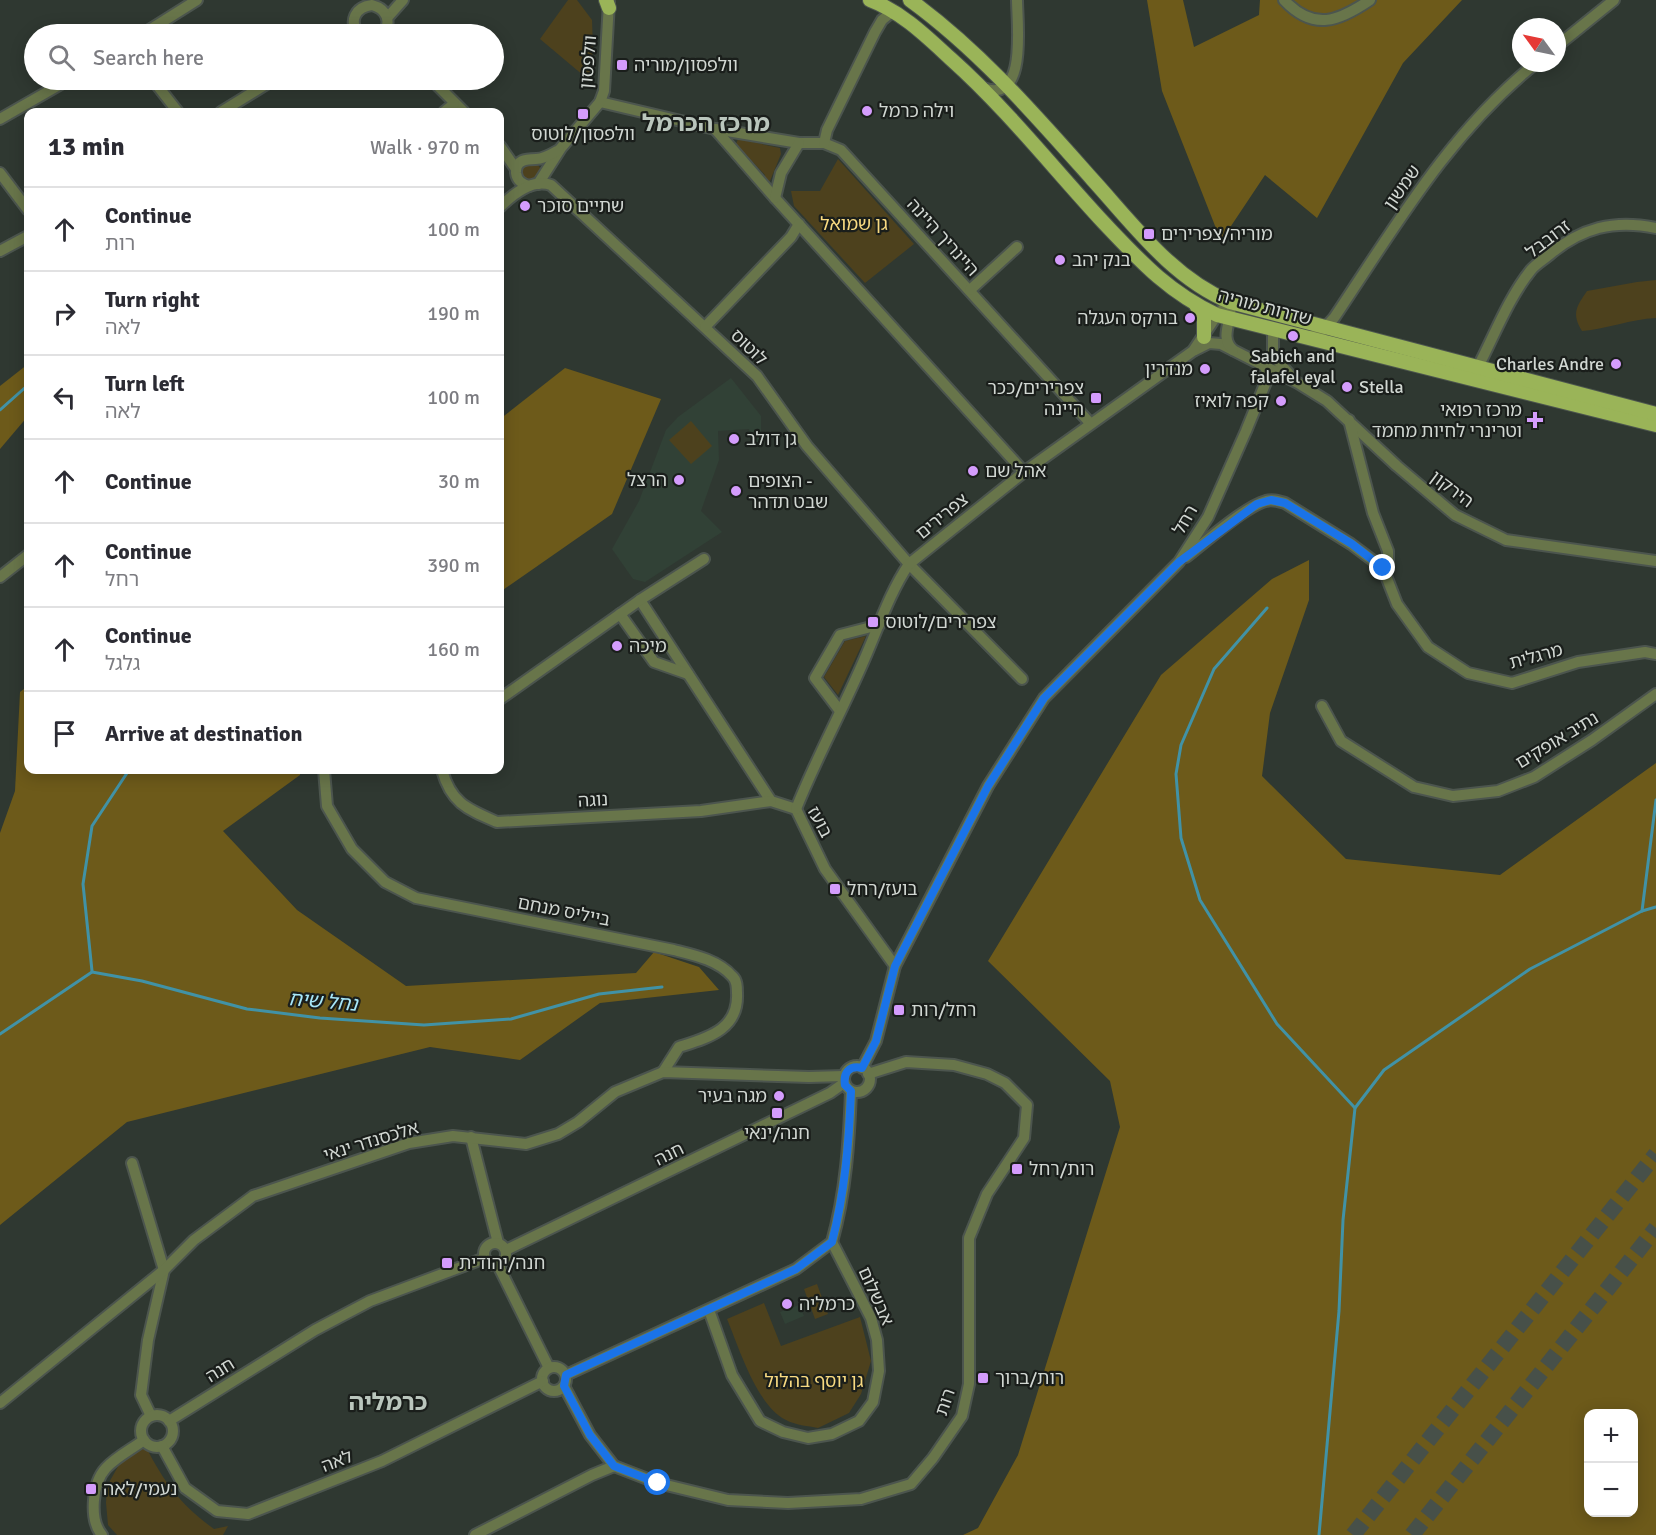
<!DOCTYPE html>
<meta charset="utf-8">
<style>
body{margin:0;font-family:Signika,"Noto Sans Hebrew",sans-serif;background:#f7f7f7;color:#2b2b33}
.controls{position:absolute;right:18px;bottom:18px;display:grid;overflow:hidden;border-radius:12px;box-shadow:0 3px 15px #0003}
.controls button{width:54px;height:54px;display:grid;place-items:center;padding:0;border:0;border-bottom:2px solid #e1e1e2;background:#fff;color:#2b2b33;font:30px sans-serif}
.compass{position:absolute;left:1512px;top:18px;width:54px;height:54px;border-radius:50%;background:#fff;box-shadow:0 3px 15px #0003;rotate:303deg}
.stop{position:absolute;width:18px;height:18px;margin:-14px;border:4px solid #1a73e8;border-radius:50%;background:#fff}
.stop.end{background:#1a73e8;border-color:#fff;box-shadow:0 2px 6px #0008}
.list{margin:0;padding:0;list-style:none}
h2{display:flex;justify-content:space-between;align-items:center;height:78px;margin:0;padding:0 24px;font-size:26px}
h2 small{font-size:20px;font-weight:400;color:#7c7c81}
.list li{display:grid;grid-template-columns:39px 1fr auto;gap:18px;align-items:center;box-sizing:border-box;height:84px;padding:0 24px;border-top:2px solid #e1e1e2}
.list b{display:block;font-size:22px;white-space:nowrap}
.list p{margin:0;font-size:20px;white-space:nowrap;color:#7c7c81}
.list em{font-size:20px;font-style:normal;color:#7c7c81}
.icon{flex:none;width:33px;height:33px;fill:none;stroke:currentColor;stroke-width:2;stroke-linecap:round;stroke-linejoin:round}
.map{position:relative;flex:none;width:1656px;height:1535px;overflow:hidden}
.search{position:absolute;background:#fff;box-shadow:0 3px 15px #0003;left:24px;top:24px;width:480px;height:66px;display:flex;align-items:center;gap:15px;box-sizing:border-box;padding:0 21px;border-radius:33px;color:#7c7c81;font-size:22px}
.panel{position:absolute;background:#fff;box-shadow:0 3px 15px #0003;left:24px;top:108px;width:480px;height:666px;border-radius:12px}
.map>svg:first-child{display:block}
</style>
<div class="map">
<svg width="1656" height="1535" viewBox="0 0 1656 1535">
<rect width="100%" height="100%" fill="#2f3831"/>
<!-- built -->
<g fill="#314136">
<path d="M731,378L761,416V444L753,447L749,429L718,431L719,460L701,511L722,532L645,582L633,579L612,549L639,501L666,430L678,417Z"/>
<path d="M799,1305L804,1316L785,1324L780,1312Z"/>
</g>
<!-- green -->
<g fill="#4d411d">
<path d="M568,0H577L592,20L593,48L590,81L540,39Z"/>
<path d="M738,139L780,148L781,154L770,181L764,179L765,175L736,144Z"/>
<path d="M838,159L914,244L865,283L794,206L791,191H820Z"/>
<circle cx="531" cy="172" r="10"/>
<path d="M1656,280V318C1631,319 1607,329 1582,331C1571,313 1577,306 1587,291L1637,282Z"/>
<path d="M691,421L712,446L691,464L669,440Z"/>
<path d="M866,636L838,695L824,677L845,641Z"/>
<path d="M817,1284L828,1314L815,1319L804,1289Z"/>
<path d="M764,1303L781,1346L860,1317L871,1361L861,1394L849,1413L818,1428C808,1426 795,1425 786,1420C757,1406 739,1348 727,1319Z"/>
<path d="M146,1447C165,1484 181,1505 214,1529L228,1526L223,1535H117L108,1525L106,1503L107,1486L120,1463Z"/>
</g>
<!-- forest -->
<g fill="#6d5a1a" fill-rule="evenodd">
<path d="M1147,0H1183L1194,47L1259,15L1260,0H1462L1403,63L1317,218L1265,175L1221,241L1162,91Z"/>
<path d="M28,364V416L0,449V386Z"/>
<path d="M565,368L661,399L612,514L500,592V419Z"/>
<path d="M1309,560V600L1270,713L1262,776L1346,859L1500,875L1656,763V1535H963L978,1528L1018,1455L1120,1127L1110,1081L988,961L1161,675L1272,579ZM1588,1414H1634V1512H1588Z"/>
<path d="M28,686V770H300V775L223,831L297,910L406,986L636,973L654,952L699,967L719,990L600,1003L520,1060L430,1047L127,1122L0,1225V833L15,791L20,692Z"/>
</g>
<g fill="none" stroke-linecap="round" stroke-linejoin="round">
<!-- stream -->
<g stroke="#4192a6" stroke-width="3">
<path d="M0,410L28,385"/>
<path d="M1267,608L1214,669L1181,745L1176,774L1181,838L1200,900L1277,1024L1355,1108"/>
<path d="M1642,911L1656,800"/>
<path d="M92,971L83,884L92,826L129,770"/>
<path d="M0,1034L92,972L142,981L247,1009L320,1018L424,1025L511,1019L599,994L662,987"/>
<path d="M1319,1535L1339,1311L1343,1220L1355,1108L1384,1070L1530,969L1642,911L1656,907"/>
</g>
<!-- highway-tunnel -->
<g stroke="#475049" stroke-width="16" stroke-dasharray="16 8" stroke-linecap="butt">
<path d="M1353,1535L1656,1154"/>
<path d="M1412,1535L1656,1228"/>
</g>
<defs>
<g id="minor">
<path d="M1284,0C1314,32 1339,21 1370,0"/>
<path d="M387,18L403,0"/>
<path d="M143,34L197,0"/>
<path d="M358,34C349,21 355,7 372,5C387,9 392,22 383,34"/>
<path d="M1557,46L1614,0"/>
<path d="M153,80L178,112"/>
<path d="M432,80L464,112"/>
<path d="M983,88C1028,105 1017,23 1017,0"/>
<path d="M600,102L715,129L799,143H824L841,150L1090,423"/>
<path d="M221,112L273,80"/>
<path d="M444,112L454,104"/>
<path d="M0,119L68,80"/>
<path d="M715,129L775,198L1024,472"/>
<path d="M824,143L827,130L875,32L882,20L893,11"/>
<path d="M500,146L516,169"/>
<path d="M0,173L28,210"/>
<path d="M538,184L561,148L600,102L604,91L609,2"/>
<path d="M529,186C522,184 517,181 516,173C515,160 526,159 536,159C544,159 552,154 559,150"/>
<path d="M775,198L781,173L799,143"/>
<path d="M500,207C512,195 532,178 551,185L757,376L807,446L909,564L1022,679"/>
<path d="M0,251L28,236"/>
<path d="M970,290L1017,247"/>
<path d="M705,327L791,237L799,224"/>
<path d="M1273,328V355L1289,374"/>
<path d="M1309,337L1321,332L1334,318C1395,227 1449,133 1536,63"/>
<path d="M1195,350L1209,343L1221,344L1298,383L1327,401L1397,466L1455,515L1506,540L1656,561"/>
<path d="M1478,367C1494,336 1509,297 1531,270C1536,264 1543,260 1549,255C1581,228 1614,219 1656,228"/>
<path d="M1349,420L1373,513L1388,551V561L1383,568"/>
<path d="M1186,557C1204,543 1246,506 1266,501C1272,499 1278,501 1285,503L1351,544L1383,568"/>
<path d="M1383,568L1397,604L1428,647L1468,673L1512,683L1578,662L1645,652L1656,654"/>
<path d="M0,577L28,555"/>
<path d="M640,600L771,801L796,809L825,869L895,966"/>
<path d="M620,614L654,662L688,674"/>
<path d="M500,699L640,600L704,559"/>
<path d="M1322,706L1341,741L1414,787L1453,796L1498,791L1534,777L1592,740L1656,694"/>
<path d="M840,711L815,678L840,635L879,625"/>
<path d="M324,770L327,806L352,849L385,882L416,898L674,950C694,955 718,960 732,976C737,980 737,987 737,993C739,1030 707,1038 679,1047L663,1072"/>
<path d="M442,770C451,803 467,809 497,822L701,811L771,801"/>
<path d="M796,809C815,761 840,715 861,667C877,632 888,595 909,564L1024,472L1193,351L1217,315L1230,302C1234,319 1218,336 1233,350"/>
<circle cx="857" cy="1079" r="13"/>
<path d="M862,1068L876,1041L895,966L988,786L1044,698L1179,562L1208,517L1246,431L1268,377L1265,366"/>
<path d="M471,1137L498,1243"/>
<path d="M132,1163L164,1270L148,1340L141,1395L151,1416"/>
<circle cx="495" cy="1254" r="11"/>
<path d="M506,1250L830,1093L844,1083"/>
<path d="M498,1265L549,1368"/>
<path d="M709,1310L732,1375L760,1421L783,1432L808,1438L832,1434L859,1421L873,1402L879,1371L877,1340L871,1318L832,1242"/>
<circle cx="554" cy="1379" r="12"/>
<path d="M566,1375L796,1269L832,1242C846,1192 849,1142 851,1091"/>
<path d="M564,1386L590,1435L614,1466L658,1483L728,1500L788,1503L861,1499L911,1484L933,1458L962,1416L969,1384V1238L987,1194L1024,1138L1027,1105L1005,1083L987,1074L954,1065L906,1062L868,1074"/>
<path d="M0,1403L164,1270L194,1240L253,1196L409,1143L453,1136L526,1144L558,1134L578,1122L615,1092L663,1072L809,1077L844,1076"/>
<circle cx="157" cy="1431" r="16"/>
<path d="M169,1421L315,1330L370,1301L485,1258"/>
<path d="M162,1446L185,1488L217,1511L248,1514L382,1461L543,1381"/>
<path d="M102,1535C89,1520 92,1483 106,1468C116,1457 132,1449 144,1440"/>
<path d="M475,1535L592,1475L614,1466"/>
</g>
<g id="major">
<path d="M606,0L609,8"/>
<path d="M870,0C902,12 927,37 951,59C1007,109 1053,168 1104,223C1140,261 1168,292 1217,315L1656,425"/>
<path d="M910,0C979,50 1036,116 1092,179C1133,224 1172,278 1230,302L1656,414"/>
<path d="M1196,305L1204,317V337"/>
</g>
</defs>
<!-- minor casing -->
<use href="#minor" stroke="#4c554e" stroke-width="14"/>
<!-- major casing -->
<use href="#major" stroke="#4c554e" stroke-width="16"/>
<!-- minor -->
<use href="#minor" stroke="#68754a" stroke-width="10"/>
<!-- major -->
<use href="#major" stroke="#9ab458" stroke-width="14"/>
</g>
<g fill="none" stroke-linecap="round" stroke-linejoin="round">
<!-- route -->
<path stroke="#1a73e8" stroke-width="8" d="M658,1483L614,1466L590,1435L564,1386L566,1375L796,1269L832,1242C845,1192 849,1142 851,1091L845,1085C843,1073 849,1065 862,1068L876,1041L895,966L988,786L1044,698L1179,562L1257,504L1271,500L1285,503L1352,544L1383,568"/>
</g>
<!-- markers -->
<g fill="#d49cfc" stroke="#1a1e1b" stroke-width="2">
<rect x="616" y="59" width="12" height="12" rx="3"/>
<circle cx="867" cy="111" r="6"/>
<rect x="577" y="108" width="12" height="12" rx="3"/>
<circle cx="525" cy="206" r="6"/>
<rect x="1143" y="228" width="12" height="12" rx="3"/>
<circle cx="1060" cy="260" r="6"/>
<circle cx="1190" cy="318" r="6"/>
<circle cx="1293" cy="336" r="6"/>
<circle cx="1616" cy="364" r="6"/>
<circle cx="1205" cy="369" r="6"/>
<circle cx="1347" cy="387" r="6"/>
<rect x="1090" y="392" width="12" height="12" rx="3"/>
<circle cx="1281" cy="401" r="6"/>
<path d="M1532 411h6v6h6v6h-6v6h-6v-6h-6v-6h6z"/>
<circle cx="734" cy="439" r="6"/>
<circle cx="973" cy="471" r="6"/>
<circle cx="679" cy="480" r="6"/>
<circle cx="736" cy="491" r="6"/>
<rect x="867" y="616" width="12" height="12" rx="3"/>
<circle cx="617" cy="646" r="6"/>
<rect x="829" y="883" width="12" height="12" rx="3"/>
<rect x="893" y="1004" width="12" height="12" rx="3"/>
<circle cx="779" cy="1096" r="6"/>
<rect x="771" y="1107" width="12" height="12" rx="3"/>
<rect x="1011" y="1163" width="12" height="12" rx="3"/>
<rect x="441" y="1257" width="12" height="12" rx="3"/>
<circle cx="787" cy="1304" r="6"/>
<rect x="977" y="1372" width="12" height="12" rx="3"/>
<rect x="85" y="1483" width="12" height="12" rx="3"/>
</g>
<g text-anchor="middle" stroke-width="4.5" stroke-linejoin="round" paint-order="stroke">
<!-- street labels -->
<g font-size="18" fill="#d1d7d2" stroke="#1a1e1b">
<text transform="translate(588 62) rotate(-85)" y="6">וולפסון</text>
<text transform="translate(1402 187) rotate(-55)" y="6">שמשון</text>
<text transform="translate(943 237) rotate(48)" y="6">היינריך היינה</text>
<text transform="translate(1548 239) rotate(-37)" y="6">זרובבל</text>
<text transform="translate(1265 307) rotate(15)" y="6">שדרות מוריה</text>
<text transform="translate(749 347) rotate(44)" y="6">לוטוס</text>
<text transform="translate(1452 489) rotate(37)" y="6">הירקון</text>
<text transform="translate(942 516) rotate(-39)" y="6">צפרירים</text>
<text transform="translate(1185 520) rotate(-60)" y="6">רחל</text>
<text transform="translate(1536 656) rotate(-15)" y="6">מרגלית</text>
<text transform="translate(1557 740) rotate(-31)" y="6">נתיב אופקים</text>
<text transform="translate(593 800) rotate(-3)" y="6">נוגה</text>
<text transform="translate(820 822) rotate(62)" y="6">בועז</text>
<text transform="translate(564 911) rotate(11)" y="6">בייליס מנחם</text>
<text transform="translate(371 1141) rotate(-17)" y="6">אלכסנדר ינאי</text>
<text transform="translate(669 1154) rotate(-26)" y="6">חנה</text>
<text transform="translate(876 1296) rotate(66)" y="6">אבשלום</text>
<text transform="translate(220 1370) rotate(-32)" y="6">חנה</text>
<text transform="translate(945 1402) rotate(-71)" y="6">רות</text>
<text transform="translate(337 1461) rotate(-21)" y="6">לאה</text>
</g>
<!-- poi labels -->
<g font-size="18" fill="#d1d7d2" stroke="#1a1e1b" text-anchor="start">
<text x="634" y="71">וולפסון/מוריה</text>
<text x="879" y="117">וילה כרמל</text>
<text x="583" y="140" text-anchor="middle">וולפסון/לוטוס</text>
<text x="537" y="212">שתיים סוכר</text>
<text x="1161" y="240">מוריה/צפרירים</text>
<text x="1072" y="266">בנק יהב</text>
<text x="1178" y="324" text-anchor="end">בורקס העגלה</text>
<text x="1293" y="362" text-anchor="middle">Sabich and<tspan x="1293" dy="21">falafel eyal</tspan></text>
<text x="1604" y="370" text-anchor="end">Charles Andre</text>
<text x="1193" y="375" text-anchor="end">מנדרין</text>
<text x="1359" y="393">Stella</text>
<text x="1084" y="394" text-anchor="end">צפרירים/ככר<tspan x="1084" dy="21">היינה</tspan></text>
<text x="1269" y="407" text-anchor="end">קפה לואיז</text>
<text x="1522" y="416" text-anchor="end">מרכז רפואי<tspan x="1522" dy="21">וטרינרי לחיות מחמד</tspan></text>
<text x="746" y="445">גן דולב</text>
<text x="985" y="477">אהל שם</text>
<text x="667" y="486" text-anchor="end">הרצל</text>
<text x="748" y="487">הצופים -<tspan x="748" dy="21">שבט תדהר</tspan></text>
<text x="885" y="628">צפרירים/לוטוס</text>
<text x="629" y="652">מיכה</text>
<text x="847" y="895">בועז/רחל</text>
<text x="911" y="1016">רחל/רות</text>
<text x="767" y="1102" text-anchor="end">מגה בעיר</text>
<text x="777" y="1139" text-anchor="middle">חנה/ינאי</text>
<text x="1029" y="1175">רות/רחל</text>
<text x="459" y="1269">חנה/יהודית</text>
<text x="799" y="1310">כרמליה</text>
<text x="995" y="1384">רות/ברוך</text>
<text x="103" y="1495">נעמי/לאה</text>
</g>
<!-- park labels -->
<g font-size="18" fill="#f8da81" stroke="#1a1e1b">
<text x="854" y="230">גן שמואל</text>
<text x="814" y="1387">גן יוסף בהלול</text>
</g>
<!-- water labels -->
<g font-size="20" font-style="italic" fill="#a7e7f8" stroke="#1a1e1b">
<text transform="translate(323 1001) rotate(5)" y="7">נחל שיח</text>
</g>
<!-- district labels -->
<g font-size="24" font-weight="bold" fill="#bac6bd" stroke="#1a1e1b">
<text x="706" y="131">מרכז הכרמל</text>
<text x="388" y="1410">כרמליה</text>
</g>
</g>
</svg>
<div class="controls">
<button>+</button>
<button>−</button>
</div>
<svg class="compass" viewBox="-18 -18 36 36"><path d="M0-13l5 13h-10z" fill="#e53935"/><path d="M0 13l5-13h-10z" fill="#7c7c81"/></svg>
<div class="stop" style="left:658px;top:1483px"></div>
<div class="stop end" style="left:1383px;top:568px"></div>
<div class="search"><svg class="icon" aria-label="search" viewBox="0 0 24 24"><circle cx="10" cy="10" r="6"/><path d="M15 15l6 6"/></svg>Search here</div>
<section class="panel">
<h2>13 min<small>Walk · 970 m</small></h2>
<ul class="list">
<li><svg class="icon" aria-label="ahead" viewBox="0 0 24 24"><path d="M12 20V5M6 11l6-6 6 6"/></svg><div><b>Continue</b><p>רות</p></div><em>100 m</em></li>
<li><svg class="icon" aria-label="right" viewBox="0 0 24 24"><path d="M7 20v-9h11M14 6l5 5-5 5"/></svg><div><b>Turn right</b><p>לאה</p></div><em>190 m</em></li>
<li><svg class="icon" aria-label="left" viewBox="0 0 24 24"><path d="M17 20v-9H6M10 6l-5 5 5 5"/></svg><div><b>Turn left</b><p>לאה</p></div><em>100 m</em></li>
<li><svg class="icon" aria-label="ahead" viewBox="0 0 24 24"><path d="M12 20V5M6 11l6-6 6 6"/></svg><div><b>Continue</b></div><em>30 m</em></li>
<li><svg class="icon" aria-label="ahead" viewBox="0 0 24 24"><path d="M12 20V5M6 11l6-6 6 6"/></svg><div><b>Continue</b><p>רחל</p></div><em>390 m</em></li>
<li><svg class="icon" aria-label="ahead" viewBox="0 0 24 24"><path d="M12 20V5M6 11l6-6 6 6"/></svg><div><b>Continue</b><p>גלגל</p></div><em>160 m</em></li>
<li><svg class="icon" aria-label="arrive" viewBox="0 0 24 24"><path d="M6 21V4h12l-3 4 3 4H6"/></svg><div><b>Arrive at destination</b></div></li>
</ul>
</section>
</div>
